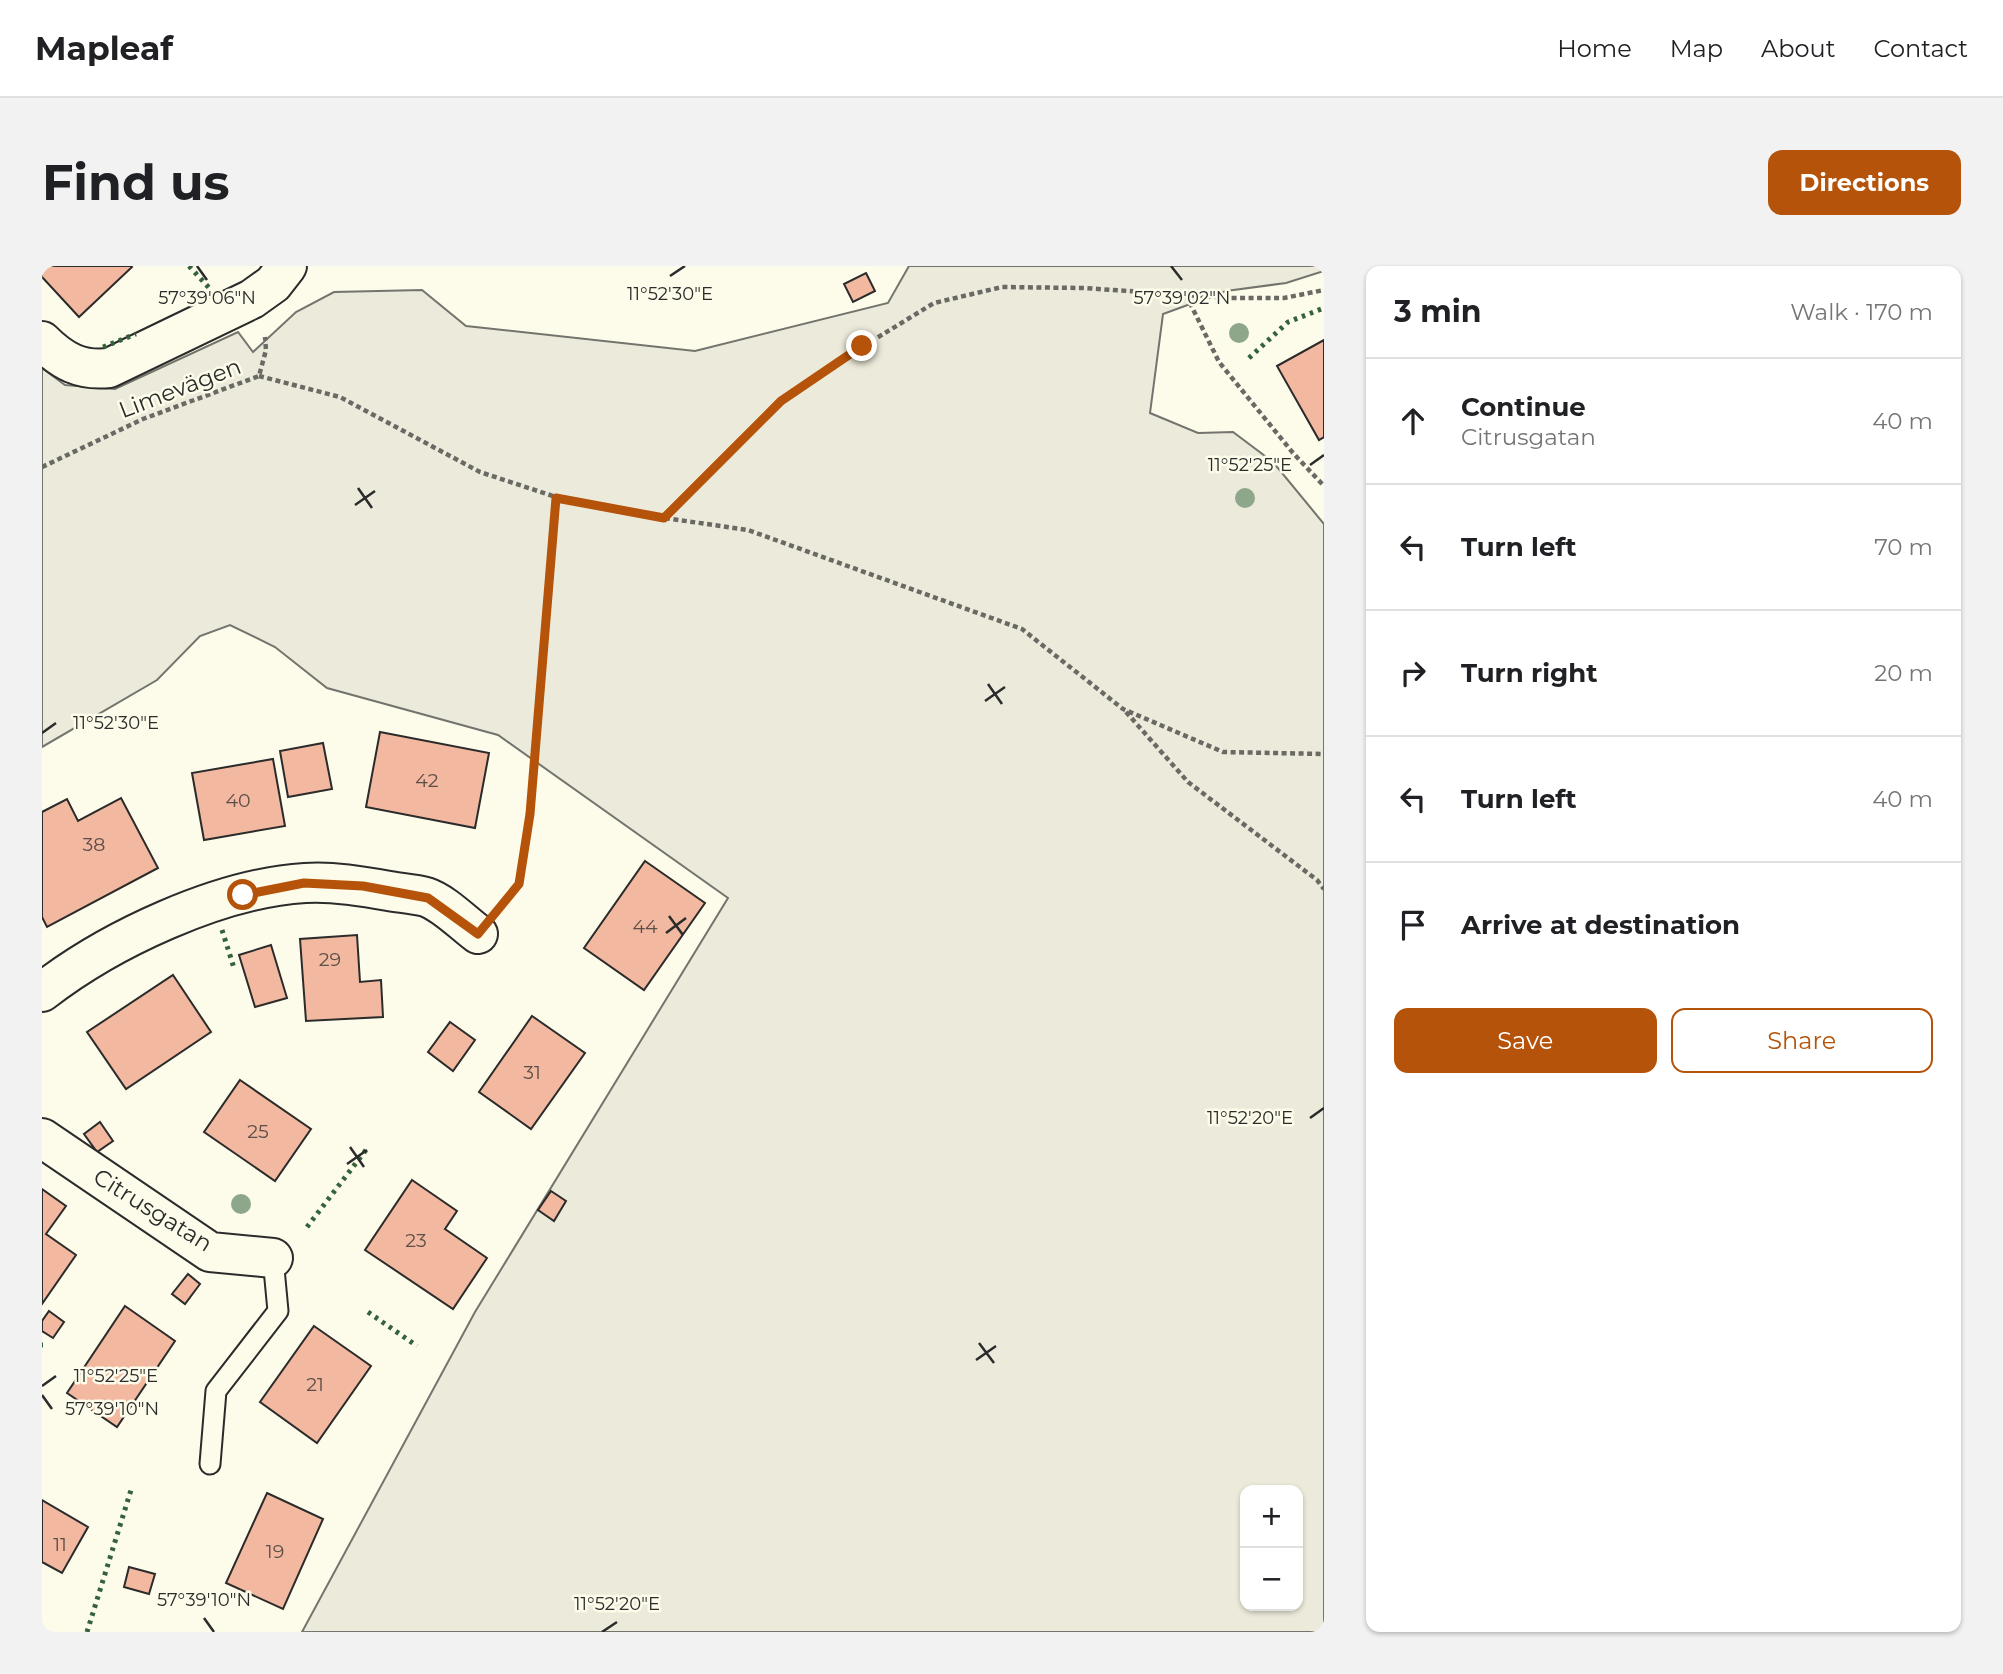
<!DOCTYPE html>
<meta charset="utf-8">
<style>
body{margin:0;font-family:Montserrat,sans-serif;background:#f2f2f2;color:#202124}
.controls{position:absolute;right:21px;bottom:21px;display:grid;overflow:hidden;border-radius:14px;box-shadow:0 2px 5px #0004}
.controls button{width:63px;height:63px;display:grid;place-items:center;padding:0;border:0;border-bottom:2px solid #e0e0e0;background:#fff;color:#202124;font:35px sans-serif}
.stop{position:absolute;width:21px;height:21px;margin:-16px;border:5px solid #b45309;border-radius:50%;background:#fff}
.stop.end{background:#b45309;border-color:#fff;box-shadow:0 2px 7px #0008}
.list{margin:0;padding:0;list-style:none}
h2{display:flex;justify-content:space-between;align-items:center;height:91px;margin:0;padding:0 28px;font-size:30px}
h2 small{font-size:23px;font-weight:400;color:#757577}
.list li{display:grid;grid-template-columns:46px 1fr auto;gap:21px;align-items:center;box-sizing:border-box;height:126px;padding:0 28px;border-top:2px solid #e0e0e0}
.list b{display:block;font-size:26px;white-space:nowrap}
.list p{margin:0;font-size:23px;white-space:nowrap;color:#757577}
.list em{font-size:23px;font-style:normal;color:#757577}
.actions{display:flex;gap:14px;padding:21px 28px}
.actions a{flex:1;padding:16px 0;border:2px solid #b45309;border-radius:14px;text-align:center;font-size:24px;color:#b45309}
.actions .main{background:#b45309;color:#fff}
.icon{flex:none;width:38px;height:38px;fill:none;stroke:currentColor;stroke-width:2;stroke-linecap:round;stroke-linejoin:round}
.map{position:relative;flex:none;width:1282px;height:1366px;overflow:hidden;border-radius:14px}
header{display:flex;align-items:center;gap:42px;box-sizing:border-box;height:98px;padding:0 35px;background:#fff;border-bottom:2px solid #e0e0e0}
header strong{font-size:33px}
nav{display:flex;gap:38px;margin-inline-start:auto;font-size:24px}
.intro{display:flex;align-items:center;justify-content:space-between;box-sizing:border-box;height:168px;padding:0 42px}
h1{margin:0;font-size:49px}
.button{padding:18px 32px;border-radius:14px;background:#b45309;color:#fff;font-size:24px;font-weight:700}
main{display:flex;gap:42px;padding:0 42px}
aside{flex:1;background:#fff;border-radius:14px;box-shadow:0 2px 5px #0004}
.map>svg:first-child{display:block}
</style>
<header>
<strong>Mapleaf</strong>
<nav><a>Home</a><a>Map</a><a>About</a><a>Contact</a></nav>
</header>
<div class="intro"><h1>Find us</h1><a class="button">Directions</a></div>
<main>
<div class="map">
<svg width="1282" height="1366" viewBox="0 0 1282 1366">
<rect width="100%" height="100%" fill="#fdfbea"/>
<!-- green -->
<path fill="#ecebdb" stroke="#74746e" stroke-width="2" fill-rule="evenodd" d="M867,0H1282V5L1244,17L1184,25L1121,48L1108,147L1156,167L1191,166L1231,196L1282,258V1366H260L433,1046L686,632L456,469L285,422L233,381L188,359L158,370L115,414L0,481V102L23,119L73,123L196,66L211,86L254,46L292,26L380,24L424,60L653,85L846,37ZM1203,1224H1256V1340H1203Z"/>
<!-- building -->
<g fill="#f2b8a0" stroke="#2b2b2b" stroke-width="2">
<path d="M0,0H89L90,1L37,51L0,11Z"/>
<path d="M824,7L833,25L811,36L802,18Z"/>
<path d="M1282,74V171L1277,174L1235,100Z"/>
<path d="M338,466L447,487L433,562L324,541Z"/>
<path d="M281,477L290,523L246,531L238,485Z"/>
<path d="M231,493L243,560L162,574L150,507Z"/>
<path d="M79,532L116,602L5,661L0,651V546L25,533L36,555Z"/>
<path d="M603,595L663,637L602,724L542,682Z"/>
<path d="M315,669L318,716L339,714L341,751L264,755L258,673Z"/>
<path d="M229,679L245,732L213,741L197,689Z"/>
<path d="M131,709L169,766L84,823L45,766Z"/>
<path d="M490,750L543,787L489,863L437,826Z"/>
<path d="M408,756L433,774L411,805L386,786Z"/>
<path d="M198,814L269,863L233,915L162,866Z"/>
<path d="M58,856L71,875L55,886L42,868Z"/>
<path d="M370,914L415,945L403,963L445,992L411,1043L323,984Z"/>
<path d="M0,923L24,940L4,968L34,989L0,1038Z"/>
<path d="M509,925L524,935L512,955L496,944Z"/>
<path d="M146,1008L158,1018L143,1038L130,1028Z"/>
<path d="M83,1040L133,1075L75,1161L25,1127Z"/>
<path d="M7,1045L22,1056L11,1072L0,1065V1055Z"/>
<path d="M272,1060L329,1100L275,1177L218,1136Z"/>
<path d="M225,1227L281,1253L241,1343L184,1317Z"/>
<path d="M0,1234L46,1261L20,1307L0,1296Z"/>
<path d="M87,1301L113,1308L107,1328L82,1321Z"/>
</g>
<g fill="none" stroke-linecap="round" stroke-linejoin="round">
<defs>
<path id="service" d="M168,1198L174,1125L236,1045L231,992"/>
<g id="minor">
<path d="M0,75C21,96 39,105 67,102L210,33L231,18L245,0"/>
<path d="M0,726C67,674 177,622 263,617C290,615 320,620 347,625C359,627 373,628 384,631C402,637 421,657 436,668"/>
<path d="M0,872L168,986L231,992"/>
</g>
</defs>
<!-- service casing -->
<use href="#service" stroke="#2b2b2b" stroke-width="23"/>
<!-- minor casing -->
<use href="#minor" stroke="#2b2b2b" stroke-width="42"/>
<!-- path -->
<g stroke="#6a6964" stroke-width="4.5" stroke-dasharray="5 3.5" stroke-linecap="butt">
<path d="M1144,29L1177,96L1251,187L1282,220"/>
<path d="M217,110L298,131L438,206L514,231L622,252L739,135L820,81L892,37L960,21L1042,22L1189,32H1242L1282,24"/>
<path d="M0,201L101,153L217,110L224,84L223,71"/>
<path d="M623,252L706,264L980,363L1081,443L1181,486L1282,488"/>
<path d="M1084,446L1146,516L1275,614L1282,623"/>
<path d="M462,636L477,618L488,548L514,231"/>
</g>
<!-- service -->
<use href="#service" stroke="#fdfbea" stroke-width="19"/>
<!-- minor -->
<use href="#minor" stroke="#fdfbea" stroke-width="38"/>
<!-- hedge -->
<g stroke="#34623c" stroke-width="5" stroke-dasharray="3.5 5" stroke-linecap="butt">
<path d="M147,0L169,24L166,32L160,37"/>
<path d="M61,81L94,68"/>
<path d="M1207,92L1246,56L1282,42"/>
<path d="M180,664L192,702"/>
<path d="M265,961L327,880"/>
<path d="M326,1046L375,1080"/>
<path d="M0,1079H1"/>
<path d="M45,1366L89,1224"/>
</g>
</g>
<!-- trees -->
<g fill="#8ea78a">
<circle cx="1197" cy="67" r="10"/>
<circle cx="1203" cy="232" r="10"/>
<circle cx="199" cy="938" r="10"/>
</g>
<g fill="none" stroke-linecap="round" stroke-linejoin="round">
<!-- route -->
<path stroke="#b45309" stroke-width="9" d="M201,629L262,617L321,620L386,632L436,668L477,618L488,548L514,232L622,252L739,135L820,80"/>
</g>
<!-- ticks -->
<path fill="none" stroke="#2b2b2b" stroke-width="2.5" d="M155,0L165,14M1129,0L1140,14M628,10L643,0M1268,199L1282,189M316,222L330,242M313,239L333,225M946,418L960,438M943,435L963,421M0,467L14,457M627,650L641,669M624,667L644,652M1268,852L1282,842M308,881L322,901M305,898L325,884M937,1077L952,1097M934,1094L954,1080M0,1120L14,1110M0,1129L10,1143M162,1352L172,1366M560,1366L575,1356"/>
<g text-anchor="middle" stroke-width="5" stroke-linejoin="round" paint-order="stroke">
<!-- number labels -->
<g font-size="19" fill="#5d4e48">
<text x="385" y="521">42</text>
<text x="196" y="541">40</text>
<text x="52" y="585">38</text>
<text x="603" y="667">44</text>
<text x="288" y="700">29</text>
<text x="490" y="813">31</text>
<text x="216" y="872">25</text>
<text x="374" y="981">23</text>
<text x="273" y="1125">21</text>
<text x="18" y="1285">11</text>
<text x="233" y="1292">19</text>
</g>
<!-- street labels -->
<g font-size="23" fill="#2b2b2b" stroke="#fdfbea">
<text transform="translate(138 122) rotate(-21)" y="8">Limevägen</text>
<text transform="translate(111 944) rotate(32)" y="8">Citrusgatan</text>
</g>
</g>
<g font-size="18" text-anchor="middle" fill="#2b2b2b" stroke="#fdfbea" stroke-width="5" stroke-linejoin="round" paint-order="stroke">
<text x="628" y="34">11°52'30"E</text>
<text x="165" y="38">57°39'06"N</text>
<text x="1140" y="38">57°39'02"N</text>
<text x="1208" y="205">11°52'25"E</text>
<text x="74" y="463">11°52'30"E</text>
<text x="1208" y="858">11°52'20"E</text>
<text x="74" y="1116">11°52'25"E</text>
<text x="70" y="1149">57°39'10"N</text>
<text x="162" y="1340">57°39'10"N</text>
<text x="575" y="1344">11°52'20"E</text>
</g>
</svg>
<div class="controls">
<button>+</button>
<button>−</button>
</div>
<div class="stop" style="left:201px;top:629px"></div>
<div class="stop end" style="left:820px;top:80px"></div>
</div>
<aside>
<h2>3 min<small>Walk · 170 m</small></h2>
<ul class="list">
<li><svg class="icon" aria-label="ahead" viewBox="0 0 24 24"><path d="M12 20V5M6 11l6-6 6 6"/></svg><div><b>Continue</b><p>Citrusgatan</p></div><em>40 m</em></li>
<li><svg class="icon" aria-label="left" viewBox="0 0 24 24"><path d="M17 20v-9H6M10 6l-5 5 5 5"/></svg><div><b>Turn left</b></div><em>70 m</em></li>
<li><svg class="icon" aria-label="right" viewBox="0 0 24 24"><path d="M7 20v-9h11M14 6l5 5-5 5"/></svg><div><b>Turn right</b></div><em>20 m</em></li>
<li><svg class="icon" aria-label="left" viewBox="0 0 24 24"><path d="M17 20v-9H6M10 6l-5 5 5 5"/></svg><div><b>Turn left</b></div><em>40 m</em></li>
<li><svg class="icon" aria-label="arrive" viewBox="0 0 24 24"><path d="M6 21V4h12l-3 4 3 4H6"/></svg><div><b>Arrive at destination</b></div></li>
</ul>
<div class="actions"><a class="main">Save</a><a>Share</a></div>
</aside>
</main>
